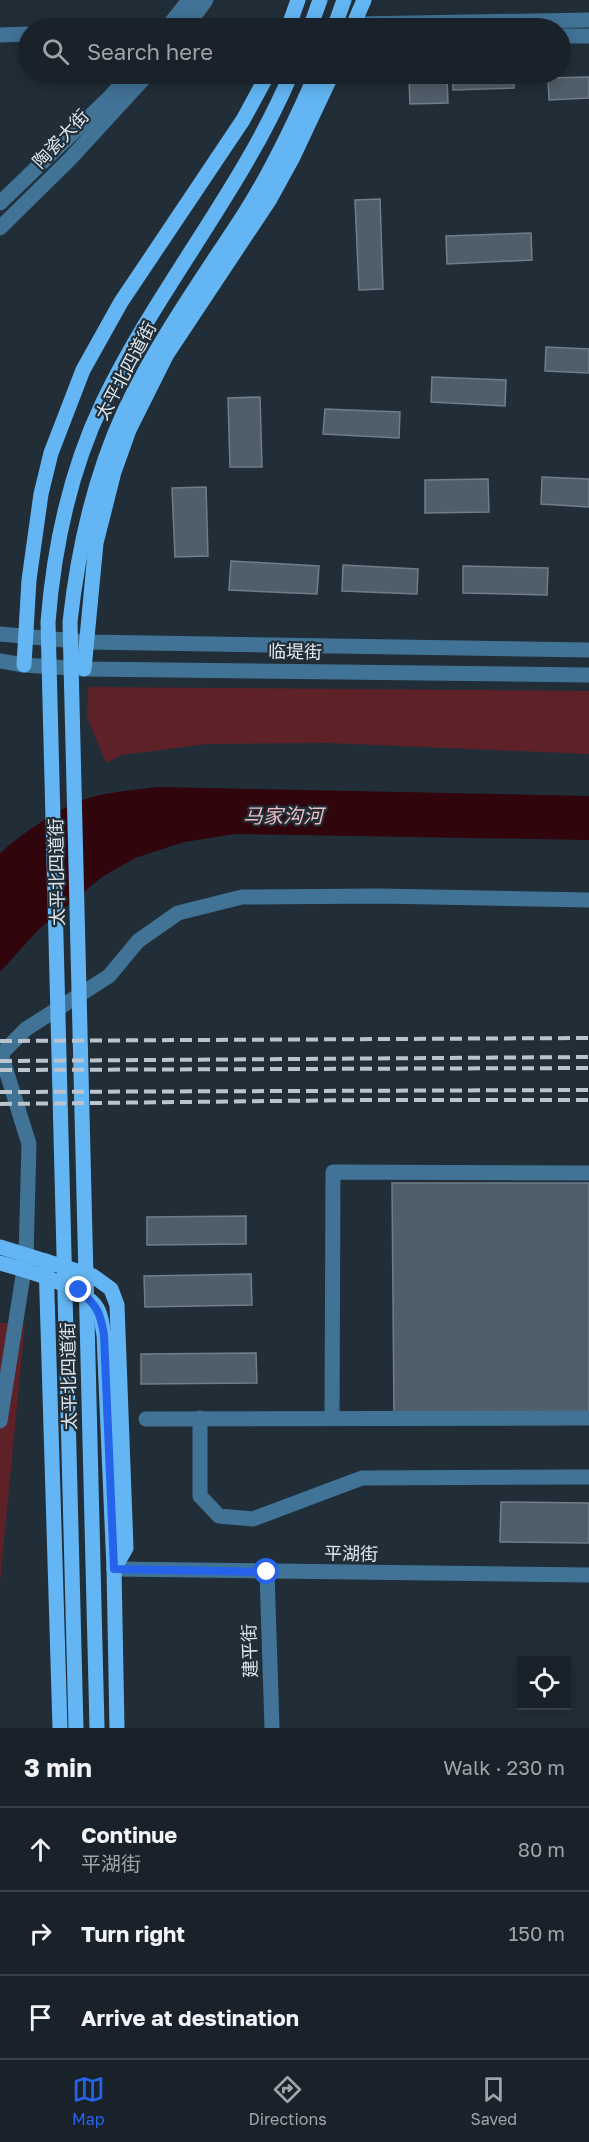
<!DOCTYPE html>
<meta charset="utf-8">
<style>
body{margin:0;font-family:"Golos Text","Noto Sans SC",sans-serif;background:#222a32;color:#f1f3f6}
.controls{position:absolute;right:18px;bottom:18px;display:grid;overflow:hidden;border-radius:0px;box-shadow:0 3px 15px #0003}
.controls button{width:54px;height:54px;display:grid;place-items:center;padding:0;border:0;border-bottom:2px solid #373f47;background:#19222a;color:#f1f3f6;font:30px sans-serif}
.stop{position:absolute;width:18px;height:18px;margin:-14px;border:4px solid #2563eb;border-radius:50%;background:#fff}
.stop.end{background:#2563eb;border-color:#fff;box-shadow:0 2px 6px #0008}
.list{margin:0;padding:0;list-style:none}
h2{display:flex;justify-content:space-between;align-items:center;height:78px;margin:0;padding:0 24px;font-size:26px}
h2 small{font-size:20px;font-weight:400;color:#9fa4a8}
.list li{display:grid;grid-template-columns:39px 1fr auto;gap:18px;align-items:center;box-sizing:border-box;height:84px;padding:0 24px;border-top:2px solid #373f47}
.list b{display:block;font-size:22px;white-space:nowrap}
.list p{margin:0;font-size:20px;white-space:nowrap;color:#9fa4a8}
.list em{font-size:20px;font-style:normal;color:#9fa4a8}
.icon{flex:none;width:33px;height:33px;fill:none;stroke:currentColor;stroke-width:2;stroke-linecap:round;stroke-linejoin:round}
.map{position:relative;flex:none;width:589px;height:1728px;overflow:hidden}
.search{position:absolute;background:#19222a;box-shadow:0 3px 15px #0003;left:18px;right:18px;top:18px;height:66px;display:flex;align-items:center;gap:15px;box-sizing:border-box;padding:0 21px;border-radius:33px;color:#9fa4a8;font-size:22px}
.sheet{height:330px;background:#19222a}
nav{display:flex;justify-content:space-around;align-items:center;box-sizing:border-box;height:84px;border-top:2px solid #373f47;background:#19222a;font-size:16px;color:#9fa4a8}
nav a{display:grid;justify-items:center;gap:3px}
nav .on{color:#2563eb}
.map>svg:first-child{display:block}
</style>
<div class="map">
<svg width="589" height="1728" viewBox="0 0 589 1728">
<rect width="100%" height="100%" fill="#212e38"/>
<!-- green -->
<g fill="#5e2128">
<path d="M88,687L589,691V754L330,743L207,744L122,755L106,763L87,717Z"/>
<path d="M0,1323H25L0,1582Z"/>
</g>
<!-- water -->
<path fill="#30050c" d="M158,787L589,796V840L236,834L184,842L135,858L102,877L38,930L0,972V854C13,839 66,804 85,799C108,792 133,790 158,787Z"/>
<!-- building -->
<g fill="#505e6a" stroke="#6f7e8a" stroke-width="1.5">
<path d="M452,74H514V88L453,90Z"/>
<path d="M589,77V98L549,100L548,78Z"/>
<path d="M447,78L448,103L410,104L409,80Z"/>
<path d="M380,199L383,289L359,290L355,200Z"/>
<path d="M531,233L532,260L447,264L446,236Z"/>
<path d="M546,347L589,349V373L545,371Z"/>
<path d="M432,377L506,380L505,406L431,402Z"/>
<path d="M260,397L262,467H230L228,398Z"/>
<path d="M325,409L400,412L399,438L323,434Z"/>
<path d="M542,477L589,479V507L541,504Z"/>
<path d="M488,479L489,512L425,513V480Z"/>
<path d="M206,487L208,556L175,557L172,488Z"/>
<path d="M231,561L319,566L317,594L229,590Z"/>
<path d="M343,565L418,569L417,594L342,591Z"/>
<path d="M463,566L548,568L547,595L463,593Z"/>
<path d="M392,1183H589V1414L394,1415Z"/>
<path d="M246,1216V1244L147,1245V1217Z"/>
<path d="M251,1274L252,1305L145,1307L144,1276Z"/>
<path d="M256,1353L257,1383L141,1384V1354Z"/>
<path d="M501,1502L589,1503V1543L500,1542Z"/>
</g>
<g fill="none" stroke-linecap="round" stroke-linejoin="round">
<!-- minor -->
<g stroke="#417397" stroke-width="15">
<path d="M354,24L589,20"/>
<path d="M167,28L189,0"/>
<path d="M186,28L206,0"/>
<path d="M0,35L28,34"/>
<path d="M560,36H589"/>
<path d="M0,203L110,97L130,74"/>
<path d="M0,228L70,159L148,74"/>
<path d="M0,634L86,642L589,650"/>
<path d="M0,661L24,665L84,669L589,675"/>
<path d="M200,1418V1496L219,1516L253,1519L362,1478L589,1477"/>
<path d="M332,1418L333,1172L589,1173"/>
<path d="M146,1419L589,1418"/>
<path d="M0,1421L26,1257L29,1144L1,1054L26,1029L109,976L138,941L178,913L242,897L379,896L589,900"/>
<path d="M114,1569L589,1575"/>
<path d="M267,1572L272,1728"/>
</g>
<!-- major -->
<g stroke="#63b6f3" stroke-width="15">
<path d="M288,28L298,0"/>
<path d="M310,28L320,0"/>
<path d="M334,28L344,0"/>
<path d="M352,28L364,0"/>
<path d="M24,665L29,580L41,494L51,453L83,370L121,302L243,120L268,74"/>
<path d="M84,669L96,543L114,472L129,430L167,354L270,199L292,159L332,74"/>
<path d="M0,1247L93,1276L111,1289L117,1305L126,1548L114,1569L117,1728"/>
<path d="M46,1261L60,1728"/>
<path d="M0,1263C25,1270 84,1286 97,1308C102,1316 102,1326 104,1335L114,1569"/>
<path d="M76,1728L48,622C54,546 70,471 103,402C157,289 242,190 291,74"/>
<path d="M97,1728L70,622C78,549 94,477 125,410C157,342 202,279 243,216C272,171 295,122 316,74"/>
</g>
<!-- rail -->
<g stroke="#bbc4cc" stroke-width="4" stroke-dasharray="12 6" stroke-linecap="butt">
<path d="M0,1041L589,1038"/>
<path d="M0,1061L589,1057"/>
<path d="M0,1070L589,1068"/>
<path d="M0,1092L589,1090"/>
<path d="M0,1104L366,1100H589"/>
</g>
</g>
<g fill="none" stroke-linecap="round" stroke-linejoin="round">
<!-- route -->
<path stroke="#2563eb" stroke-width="8" d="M79,1290C97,1306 100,1311 104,1335L114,1569L267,1572"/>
</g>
<g text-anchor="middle" stroke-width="4.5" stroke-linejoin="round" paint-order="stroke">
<!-- street labels -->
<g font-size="18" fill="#dfe7ee" stroke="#212e38">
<text transform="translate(61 139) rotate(-47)" y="6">陶瓷大街</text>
<text transform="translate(126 371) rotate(-62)" y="6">太平北四道街</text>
<text transform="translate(295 652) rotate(1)" y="6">临堤街</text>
<text transform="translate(57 872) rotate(-91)" y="6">太平北四道街</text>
<text transform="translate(69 1376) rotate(-91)" y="6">太平北四道街</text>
<text transform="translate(351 1554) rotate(1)" y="6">平湖街</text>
<text transform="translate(250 1651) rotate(-92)" y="6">建平街</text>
</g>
<!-- water labels -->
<g font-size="20" font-style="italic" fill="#f1bec0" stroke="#212e38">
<text x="283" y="823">马家沟河</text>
</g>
</g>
</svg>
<div class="controls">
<button><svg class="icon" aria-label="locate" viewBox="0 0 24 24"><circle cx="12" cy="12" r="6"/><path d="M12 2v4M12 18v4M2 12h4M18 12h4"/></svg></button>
</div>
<div class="stop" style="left:267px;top:1572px"></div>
<div class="stop end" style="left:79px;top:1290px"></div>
<div class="search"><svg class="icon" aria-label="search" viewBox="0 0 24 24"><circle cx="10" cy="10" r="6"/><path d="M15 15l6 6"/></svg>Search here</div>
</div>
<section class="sheet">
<h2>3 min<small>Walk · 230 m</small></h2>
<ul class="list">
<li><svg class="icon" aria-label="ahead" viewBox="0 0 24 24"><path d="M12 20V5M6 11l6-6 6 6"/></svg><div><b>Continue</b><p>平湖街</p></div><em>80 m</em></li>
<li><svg class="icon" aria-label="right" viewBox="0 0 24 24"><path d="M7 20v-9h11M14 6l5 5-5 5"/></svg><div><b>Turn right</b></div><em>150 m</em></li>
<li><svg class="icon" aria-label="arrive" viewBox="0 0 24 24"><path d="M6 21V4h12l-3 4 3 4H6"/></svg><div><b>Arrive at destination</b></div></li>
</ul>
</section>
<nav>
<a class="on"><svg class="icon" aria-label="map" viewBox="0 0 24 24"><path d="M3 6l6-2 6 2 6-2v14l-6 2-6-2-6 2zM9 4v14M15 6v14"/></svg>Map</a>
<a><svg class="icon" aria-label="directions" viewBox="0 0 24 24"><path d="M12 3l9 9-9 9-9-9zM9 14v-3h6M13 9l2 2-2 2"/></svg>Directions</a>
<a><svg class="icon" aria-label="saved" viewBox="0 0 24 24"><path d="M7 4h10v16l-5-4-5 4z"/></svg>Saved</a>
</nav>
